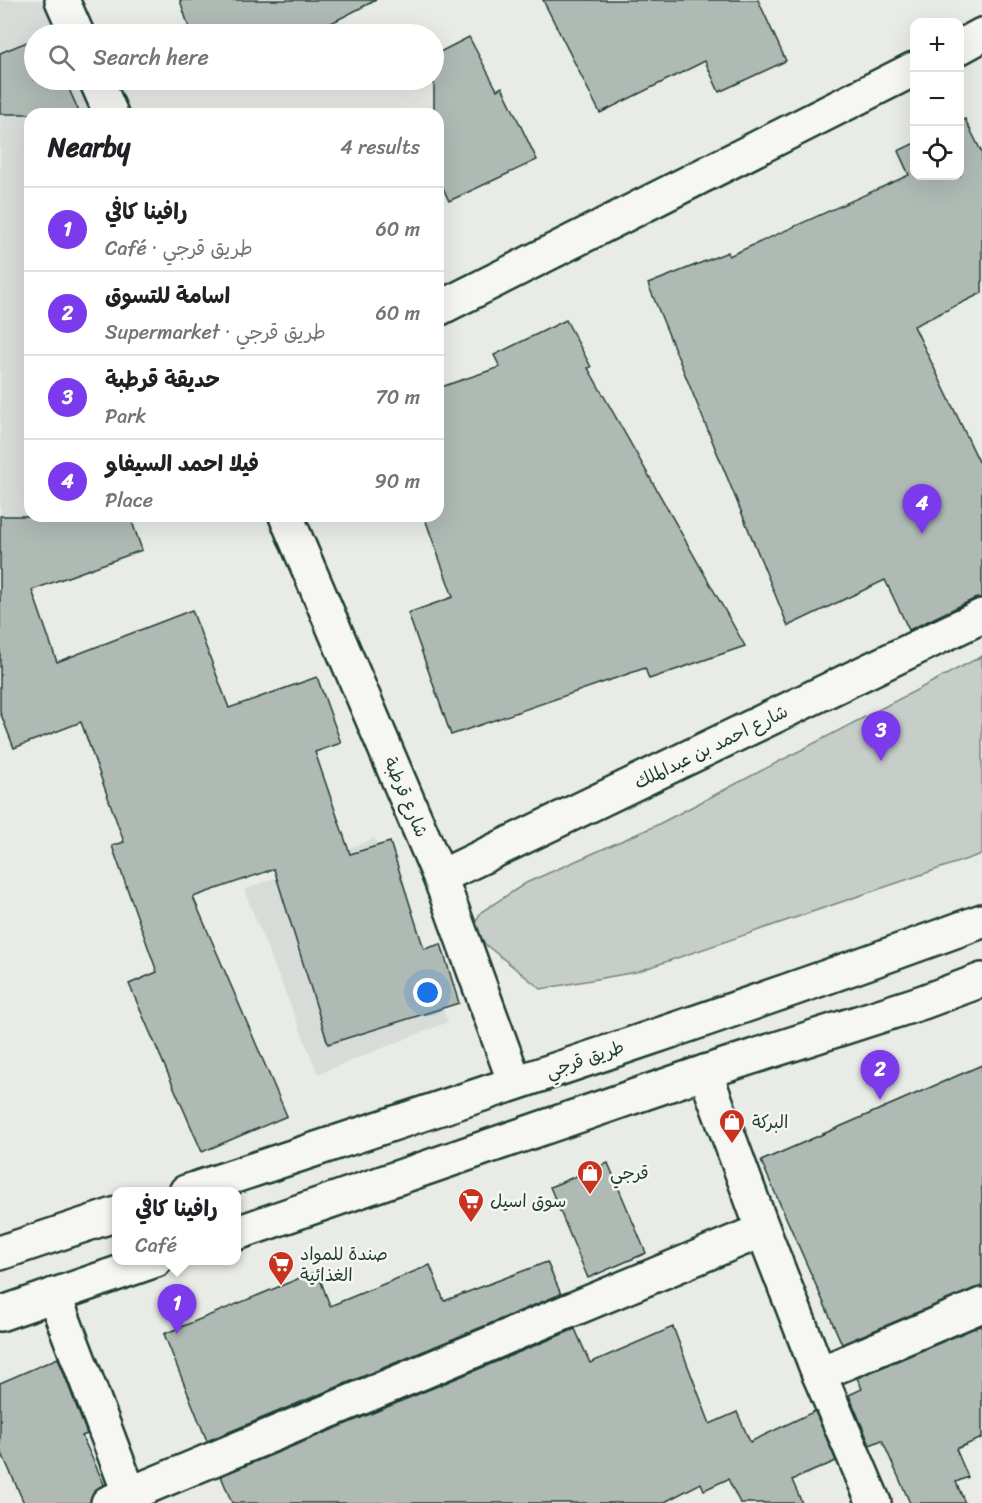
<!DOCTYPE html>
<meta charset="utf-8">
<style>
body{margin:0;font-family:Sriracha,"Playpen Sans Arabic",sans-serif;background:#f2f2f2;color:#202124}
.controls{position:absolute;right:18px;top:18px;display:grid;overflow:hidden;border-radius:12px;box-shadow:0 6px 24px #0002}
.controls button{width:54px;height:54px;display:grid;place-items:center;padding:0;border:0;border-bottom:2px solid #e0e0e0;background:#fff;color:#202124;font:30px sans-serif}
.you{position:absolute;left:428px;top:993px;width:21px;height:21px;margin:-15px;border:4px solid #fff;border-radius:50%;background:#1a73e8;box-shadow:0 0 0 9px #1a73e833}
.badge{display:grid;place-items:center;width:39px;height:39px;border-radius:50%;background:#7c3aed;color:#fff;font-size:20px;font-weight:700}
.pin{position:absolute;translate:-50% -50px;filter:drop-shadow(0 2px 3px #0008)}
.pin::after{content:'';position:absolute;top:32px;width:21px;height:18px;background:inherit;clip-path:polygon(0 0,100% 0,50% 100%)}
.popup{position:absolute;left:112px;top:1187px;width:129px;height:78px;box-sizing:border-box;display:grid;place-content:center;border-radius:12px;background:#fff;filter:drop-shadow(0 2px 4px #0005);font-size:20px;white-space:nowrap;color:#757577}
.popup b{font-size:22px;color:#202124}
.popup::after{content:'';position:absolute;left:50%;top:100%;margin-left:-12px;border:12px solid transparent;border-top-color:#fff}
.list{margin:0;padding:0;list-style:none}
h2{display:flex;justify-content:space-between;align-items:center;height:78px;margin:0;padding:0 24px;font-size:26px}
h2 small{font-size:20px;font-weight:400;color:#757577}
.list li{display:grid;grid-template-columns:39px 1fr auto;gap:18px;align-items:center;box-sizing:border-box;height:84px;padding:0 24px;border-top:2px solid #e0e0e0}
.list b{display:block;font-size:22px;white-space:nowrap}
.list p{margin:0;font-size:20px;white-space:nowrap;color:#757577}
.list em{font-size:20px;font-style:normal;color:#757577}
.icon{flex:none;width:33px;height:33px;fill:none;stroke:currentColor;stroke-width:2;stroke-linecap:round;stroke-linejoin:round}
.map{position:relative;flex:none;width:982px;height:1503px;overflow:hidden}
.search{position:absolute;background:#fff;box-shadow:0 6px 24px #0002;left:24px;top:24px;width:420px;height:66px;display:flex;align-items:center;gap:15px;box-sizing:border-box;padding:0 21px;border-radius:33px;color:#757577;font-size:22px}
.panel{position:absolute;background:#fff;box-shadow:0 6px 24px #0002;left:24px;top:108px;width:420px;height:414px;border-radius:18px}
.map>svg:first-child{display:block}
</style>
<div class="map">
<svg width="982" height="1503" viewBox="0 0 982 1503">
<rect width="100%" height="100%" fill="#e9ebe7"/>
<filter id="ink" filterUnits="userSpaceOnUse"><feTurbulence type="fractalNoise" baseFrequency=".0167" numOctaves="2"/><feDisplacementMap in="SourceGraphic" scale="12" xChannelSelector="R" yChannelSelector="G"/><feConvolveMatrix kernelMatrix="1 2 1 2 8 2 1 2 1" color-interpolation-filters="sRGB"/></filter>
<g filter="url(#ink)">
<!-- built -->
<g fill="#d8dcd8">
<path d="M0,0H48L63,34H34V80H82L96,114H30V516L0,569Z"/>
<path d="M375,838L448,1022L318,1074L244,890Z"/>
</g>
<!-- green -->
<path fill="#c7cec9" stroke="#73867e" stroke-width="1.5" d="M982,656V854L636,972L541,989L486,945L473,927L481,912L526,883L655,826Z"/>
<!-- building -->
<g fill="#b0bab5" stroke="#1f3d34" stroke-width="1.5">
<path d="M180,0H376L310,34H191Z"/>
<path d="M543,0H758L786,61L719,92L705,61L600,113Z"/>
<path d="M469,37L497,90L502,87L537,160L449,201L438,177V114H434V55Z"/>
<path d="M34,39V80H65L80,114H0V53Z"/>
<path d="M965,119L982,153V293L914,326L982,468V597L974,599L909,630L885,580L788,626L648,284L728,252L729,256L909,175L898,151L915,143V176H960V121Z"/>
<path d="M566,320L591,367L588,368L745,646L649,679L645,668L451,735L408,613L453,597L424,516H438V388L500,367L494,355Z"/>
<path d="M0,516H130L142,550L32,590L57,662L192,610L229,708L317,677L341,743L315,752L350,854L390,842L424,949L441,944L459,1003L328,1044L274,869L193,897L287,1116L202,1152L129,984L157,972L112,846L124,842L81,722L14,748L0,712Z"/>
<path d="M982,1065V1287L975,1288L842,1344L761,1161Z"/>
<path d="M608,1163L646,1253L588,1278L550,1187Z"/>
<path d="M547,1262L561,1294L207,1441L164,1334L317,1271L330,1306L430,1265L444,1301Z"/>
<path d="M982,1325V1438L956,1449L968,1477L956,1482L965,1503H910L882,1440L870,1445L849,1395L862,1389L857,1378Z"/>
<path d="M673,1327L710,1424L737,1412L750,1442L815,1411L836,1461L792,1480L802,1503H740L728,1479L704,1490L701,1483L663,1503H232L221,1476L575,1329L590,1363Z"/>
<path d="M58,1358L87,1434L82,1436L104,1484L94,1491L90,1503H24L0,1449V1383Z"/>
</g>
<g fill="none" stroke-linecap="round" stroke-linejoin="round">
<defs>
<g id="minor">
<path d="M62,0L77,34"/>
<path d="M960,47L982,35"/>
<path d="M96,80L111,114"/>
<path d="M438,309L914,69"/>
<path d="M286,516L440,877L515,1083"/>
<path d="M440,877L982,616"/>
<path d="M705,1072L763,1230L819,1374L874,1503"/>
<path d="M54,1295L133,1503"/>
<path d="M819,1374L982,1305"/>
<path d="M108,1503L763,1230"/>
</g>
<g id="highway">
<path d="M186,1192C452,1104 719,1018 982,921"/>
<path d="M237,1233L705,1072L923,1002L982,980"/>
<path d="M0,1253L117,1214"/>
<path d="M0,1314L156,1260"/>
</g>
</defs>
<!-- minor casing -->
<use href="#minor" stroke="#1f3d34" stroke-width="38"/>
<!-- highway casing -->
<use href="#highway" stroke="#1f3d34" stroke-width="38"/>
<!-- minor -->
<use href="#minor" stroke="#f6f6f2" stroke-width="33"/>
<!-- highway -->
<use href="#highway" stroke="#f6f6f2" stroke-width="33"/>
</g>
</g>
<!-- icons -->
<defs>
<symbol id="shop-pin" viewBox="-11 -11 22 30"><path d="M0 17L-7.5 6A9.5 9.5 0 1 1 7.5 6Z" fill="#c8321e" stroke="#f6f6f2"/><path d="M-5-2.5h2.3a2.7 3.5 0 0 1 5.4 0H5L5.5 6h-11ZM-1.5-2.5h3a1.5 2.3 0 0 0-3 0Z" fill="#fff"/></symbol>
<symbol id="supermarket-pin" viewBox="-11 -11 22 30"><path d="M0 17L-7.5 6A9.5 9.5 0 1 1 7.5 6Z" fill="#c8321e" stroke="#f6f6f2"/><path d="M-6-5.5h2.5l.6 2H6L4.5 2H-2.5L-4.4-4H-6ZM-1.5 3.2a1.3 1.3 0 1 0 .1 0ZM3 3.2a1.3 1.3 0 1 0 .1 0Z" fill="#fff"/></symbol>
</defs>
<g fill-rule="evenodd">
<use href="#shop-pin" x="717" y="1107" width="30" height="40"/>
<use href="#shop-pin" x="575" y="1158" width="30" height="40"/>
<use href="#supermarket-pin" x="456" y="1186" width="30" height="40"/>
<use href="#supermarket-pin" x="266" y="1249" width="30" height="40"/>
</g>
<g text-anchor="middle" stroke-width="5" stroke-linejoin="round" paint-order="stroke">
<!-- street labels -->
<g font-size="18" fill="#1f3d34" stroke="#f6f6f2">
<text transform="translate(711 747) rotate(-26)" y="6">شارع احمد بن عبدالملك</text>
<text transform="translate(406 797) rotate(67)" y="6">شارع قرطبة</text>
<text transform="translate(585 1059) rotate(-19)" y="6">طريق قرجي</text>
</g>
<!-- poi labels -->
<g font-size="18" fill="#1f3d34" stroke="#f6f6f2" text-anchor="start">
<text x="752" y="1128">البركة</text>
<text x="610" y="1179">قرجي</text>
<text x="490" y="1207">سوق اسيل</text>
<text x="300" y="1260">صندة للمواد<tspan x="300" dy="21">الغذائية</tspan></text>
</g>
</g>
</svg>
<div class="controls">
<button>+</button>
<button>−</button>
<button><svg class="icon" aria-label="locate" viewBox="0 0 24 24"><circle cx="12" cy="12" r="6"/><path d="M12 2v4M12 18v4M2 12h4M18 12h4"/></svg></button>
</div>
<div class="you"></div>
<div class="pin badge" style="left:177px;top:1334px">1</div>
<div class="popup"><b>رافينا كافي</b>Café</div>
<div class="pin badge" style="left:880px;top:1100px">2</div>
<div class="pin badge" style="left:881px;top:761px">3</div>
<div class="pin badge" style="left:922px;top:534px">4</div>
<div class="search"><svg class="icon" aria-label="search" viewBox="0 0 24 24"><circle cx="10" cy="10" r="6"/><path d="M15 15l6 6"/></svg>Search here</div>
<section class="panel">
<h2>Nearby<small>4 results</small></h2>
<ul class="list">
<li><span class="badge">1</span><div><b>رافينا كافي</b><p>Café · طريق قرجي</p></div><em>60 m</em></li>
<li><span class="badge">2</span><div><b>اسامة للتسوق</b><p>Supermarket · طريق قرجي</p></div><em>60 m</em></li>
<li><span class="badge">3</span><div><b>حديقة قرطبة</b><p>Park</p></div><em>70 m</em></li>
<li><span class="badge">4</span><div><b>فيلا احمد السيفاو</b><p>Place</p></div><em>90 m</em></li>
</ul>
</section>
</div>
